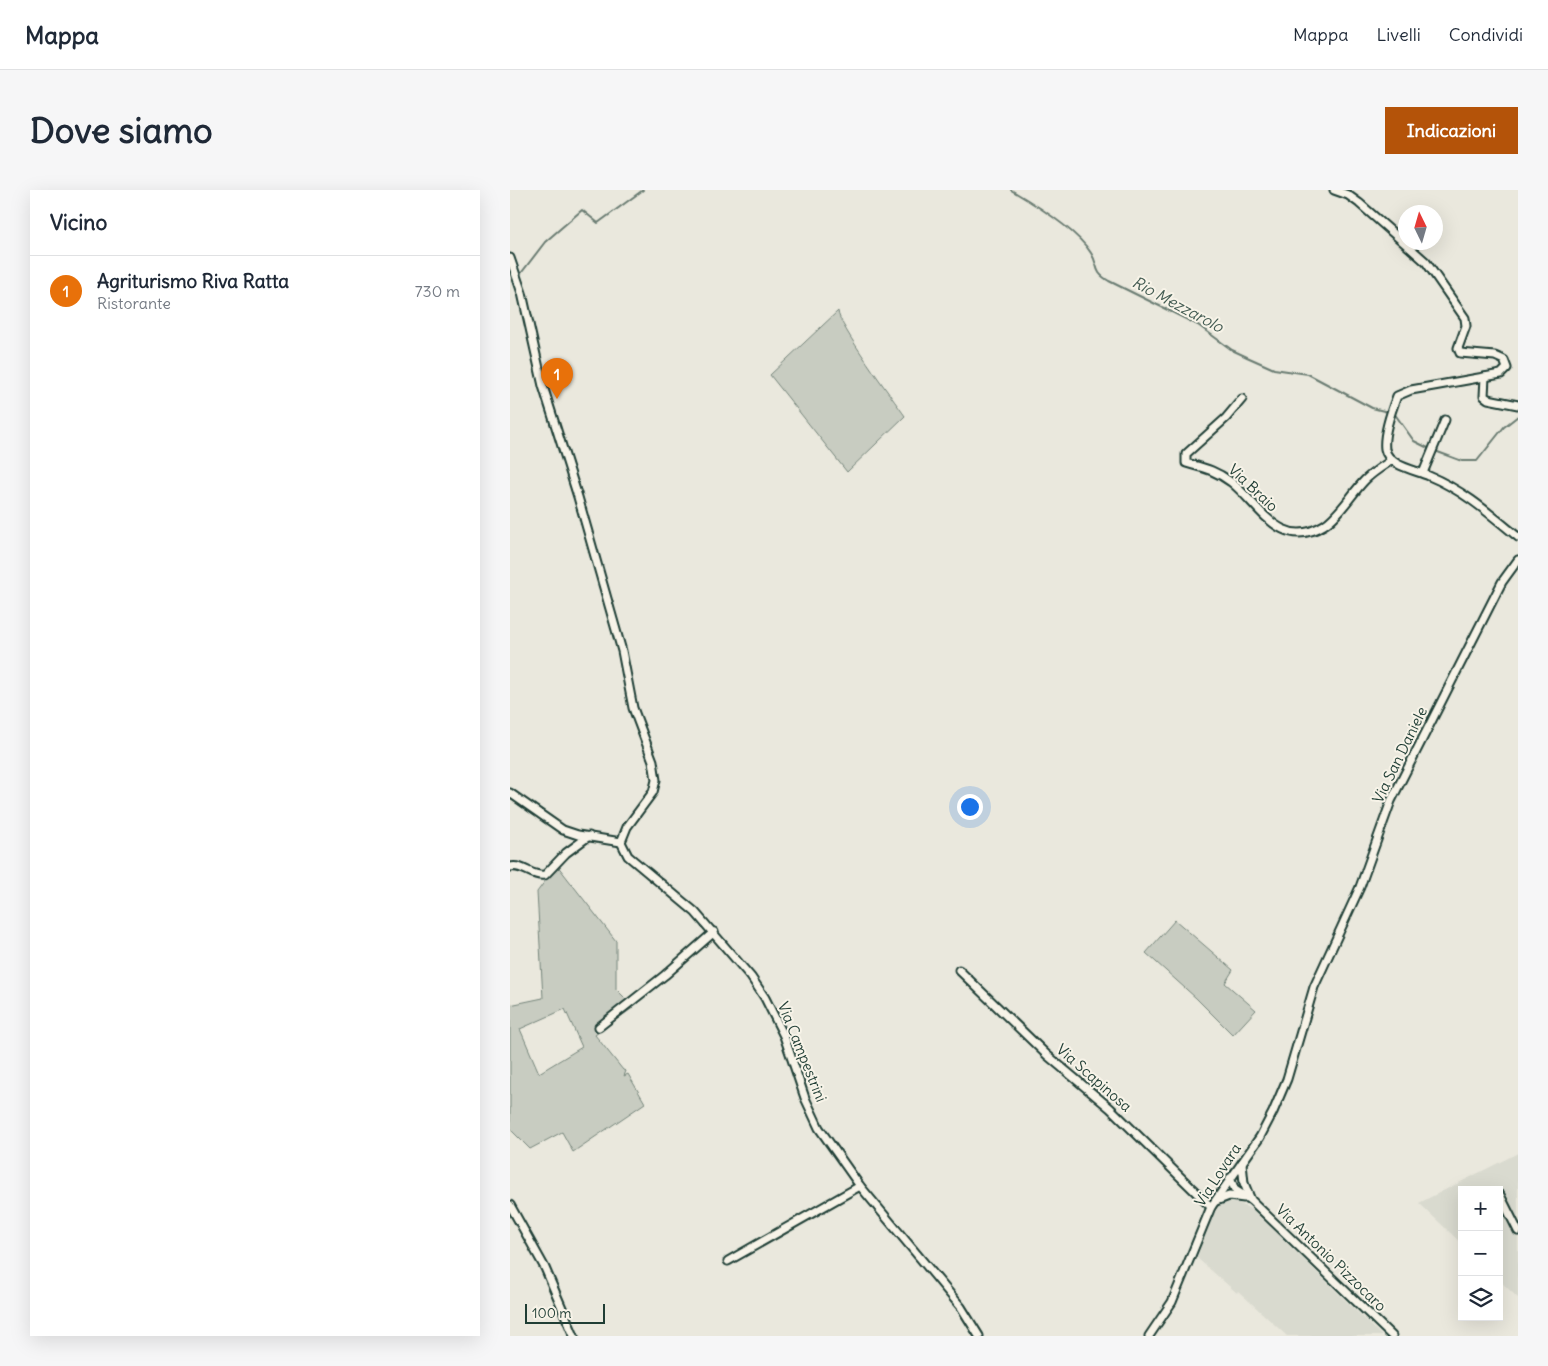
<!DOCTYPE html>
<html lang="it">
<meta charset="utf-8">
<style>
body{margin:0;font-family:Delius,sans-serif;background:#f6f6f7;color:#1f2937}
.controls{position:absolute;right:15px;bottom:15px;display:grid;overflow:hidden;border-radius:0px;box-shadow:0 5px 20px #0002}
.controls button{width:45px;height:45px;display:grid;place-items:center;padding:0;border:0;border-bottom:1px solid #e0e1e3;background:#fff;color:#1f2937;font:25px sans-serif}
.compass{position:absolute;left:888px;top:15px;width:45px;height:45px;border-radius:50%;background:#fff;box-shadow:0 5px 20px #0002;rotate:355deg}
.scale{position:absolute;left:15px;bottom:12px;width:80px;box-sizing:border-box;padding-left:5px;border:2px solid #1f3d34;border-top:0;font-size:14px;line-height:18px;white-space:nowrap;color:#1f3d34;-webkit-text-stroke:4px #f7f3e8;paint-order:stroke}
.you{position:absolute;left:459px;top:616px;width:18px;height:18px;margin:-12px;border:4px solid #fff;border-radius:50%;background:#1a73e8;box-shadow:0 0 0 8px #1a73e833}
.badge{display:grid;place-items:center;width:32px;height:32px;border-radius:50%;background:#b45309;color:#fff;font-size:16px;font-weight:700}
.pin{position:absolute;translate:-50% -41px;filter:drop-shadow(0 1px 2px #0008)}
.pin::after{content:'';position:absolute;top:26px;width:18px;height:15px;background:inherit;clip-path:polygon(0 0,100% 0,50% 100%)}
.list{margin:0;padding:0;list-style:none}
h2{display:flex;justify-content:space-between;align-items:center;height:65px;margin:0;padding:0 20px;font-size:21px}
h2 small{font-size:16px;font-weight:400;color:#747a83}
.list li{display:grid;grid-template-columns:32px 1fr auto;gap:15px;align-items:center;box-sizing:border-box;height:70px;padding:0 20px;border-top:1px solid #e0e1e3}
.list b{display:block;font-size:19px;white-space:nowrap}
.list p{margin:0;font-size:16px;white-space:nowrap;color:#747a83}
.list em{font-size:16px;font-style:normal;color:#747a83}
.icon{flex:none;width:28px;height:28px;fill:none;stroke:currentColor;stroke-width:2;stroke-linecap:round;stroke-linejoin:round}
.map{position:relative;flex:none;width:1008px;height:1146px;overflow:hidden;border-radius:0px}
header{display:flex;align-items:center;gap:30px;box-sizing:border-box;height:70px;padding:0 25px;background:#fff;border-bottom:1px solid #e0e1e3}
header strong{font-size:24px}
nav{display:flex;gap:28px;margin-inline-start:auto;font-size:18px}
.intro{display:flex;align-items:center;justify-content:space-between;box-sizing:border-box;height:120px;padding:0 30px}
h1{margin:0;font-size:35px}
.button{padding:12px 22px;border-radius:0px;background:#b45309;color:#fff;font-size:18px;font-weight:700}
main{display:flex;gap:30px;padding:0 30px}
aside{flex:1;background:#fff;border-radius:0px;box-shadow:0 5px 20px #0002}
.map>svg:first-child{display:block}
</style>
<header>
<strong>Mappa</strong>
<nav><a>Mappa</a><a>Livelli</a><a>Condividi</a></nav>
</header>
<div class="intro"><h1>Dove siamo</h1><a class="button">Indicazioni</a></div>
<main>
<aside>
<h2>Vicino<small></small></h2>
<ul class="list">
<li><span class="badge" style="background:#e8710a">1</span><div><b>Agriturismo Riva Ratta</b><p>Ristorante</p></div><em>730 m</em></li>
</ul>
</aside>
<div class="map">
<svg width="1008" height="1146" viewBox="0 0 1008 1146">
<rect width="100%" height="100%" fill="#eae8dd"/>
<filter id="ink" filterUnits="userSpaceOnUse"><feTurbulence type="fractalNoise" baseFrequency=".02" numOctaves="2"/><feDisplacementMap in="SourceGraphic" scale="10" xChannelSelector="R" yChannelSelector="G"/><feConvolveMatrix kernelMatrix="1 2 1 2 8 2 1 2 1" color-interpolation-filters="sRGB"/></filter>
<g filter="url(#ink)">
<!-- built -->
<g fill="#d9dacf">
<path d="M1008,963V1108L989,1090V1000H952V1054L909,1013Z"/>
<path d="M722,1010L743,1020L872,1146H777L728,1101L727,1103L687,1068L698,1035L710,1014Z"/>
</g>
<!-- green -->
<g fill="#c8ccc1" stroke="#74847a" fill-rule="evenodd">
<path d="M328,121C328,135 383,209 395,226L337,282L260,185Z"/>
<path d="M47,675L106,751V799L124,817L85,845L113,880L116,881L114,886L118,884L135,913L63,962L52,942L20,959L0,939V815L33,808L27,702ZM55,819L72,857L29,883L10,839Z"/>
<path d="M665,730L723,780L715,793L746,820L723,845L686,808L636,763Z"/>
</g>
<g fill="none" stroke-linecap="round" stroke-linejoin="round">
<!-- stream -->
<g stroke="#6a7c72" stroke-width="2">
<path d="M501,0C523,13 567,40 581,63C590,77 582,81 599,91L688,135L722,160L737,167L764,179L798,184L862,218L878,222"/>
<path d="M9,86L35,52L72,20L88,33L133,0"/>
<path d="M884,223L904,251L920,259"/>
<path d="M925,261L952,271H967L994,237L1008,226"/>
</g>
<defs>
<g id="minor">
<path d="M824,0L838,5L849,13L916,72L955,128L956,136L948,158L950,163L985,166L994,170L997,178L991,184L901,200L887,206C882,219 873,245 875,259C878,276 906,280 919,286C953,300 980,324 1008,347"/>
<path d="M0,68L12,103L33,196L68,307L112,461L123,518L143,571L146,590L143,602L117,637L111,652"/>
<path d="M975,187L974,206L978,209L1008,215"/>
<path d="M732,209L716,228L676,264V273C694,278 705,280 721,292C749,314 770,362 814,335C828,327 843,302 855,290C863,282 873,276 882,270"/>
<path d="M913,283L935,230"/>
<path d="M0,603L53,640L68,645L111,652"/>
<path d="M111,652L118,666L185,722L241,787L255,808L274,846L295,908L309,938L350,996L451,1117L469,1146"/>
<path d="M0,677C14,674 21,687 35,685L56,663L79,646"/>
<path d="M449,780L537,865L600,918L701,1017"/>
<path d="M89,837L155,785L204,742"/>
<path d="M732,973L734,993L741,1010"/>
<path d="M720,988L725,1000L741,1010L882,1146"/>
<path d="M990,1005L1008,1041"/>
<path d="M706,1011L719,1006L734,1008"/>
<path d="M0,1015L35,1078L64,1146"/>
<path d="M218,1071L350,996"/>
<path d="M639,1146L662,1112L701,1017L750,947L763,922L777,889L804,797L850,697L881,611L992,392L1008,370"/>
</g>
</defs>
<!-- minor casing -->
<use href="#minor" stroke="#1f3d34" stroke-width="11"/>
<!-- minor -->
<use href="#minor" stroke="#f7f3e8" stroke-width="7"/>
</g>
</g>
<g text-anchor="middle" stroke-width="4" stroke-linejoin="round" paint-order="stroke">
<!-- street labels -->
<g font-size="15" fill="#1f3d34" stroke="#f7f3e8">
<text transform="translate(743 298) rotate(43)" y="5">Via Braio</text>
<text transform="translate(890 565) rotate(-64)" y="5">Via San Daniele</text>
<text transform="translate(292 862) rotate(68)" y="5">Via Campestrini</text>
<text transform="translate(584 888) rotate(41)" y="5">Via Scapinosa</text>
<text transform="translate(708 985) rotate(-57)" y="5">Via Lovara</text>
<text transform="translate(821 1068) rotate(44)" y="5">Via Antonio Pizzocaro</text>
</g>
<!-- water labels -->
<g font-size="16" font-style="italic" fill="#445c53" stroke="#f7f3e8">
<text transform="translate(668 114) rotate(28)" y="6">Rio Mezzarolo</text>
</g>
</g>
</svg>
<div class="controls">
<button>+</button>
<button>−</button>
<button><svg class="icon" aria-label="layers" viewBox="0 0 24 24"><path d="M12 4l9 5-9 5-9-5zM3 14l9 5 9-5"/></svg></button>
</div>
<svg class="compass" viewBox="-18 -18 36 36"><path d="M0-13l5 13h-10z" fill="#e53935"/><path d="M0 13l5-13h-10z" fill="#747a83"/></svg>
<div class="scale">100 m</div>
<div class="you"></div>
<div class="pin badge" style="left:47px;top:209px;background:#e8710a">1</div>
</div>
</main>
